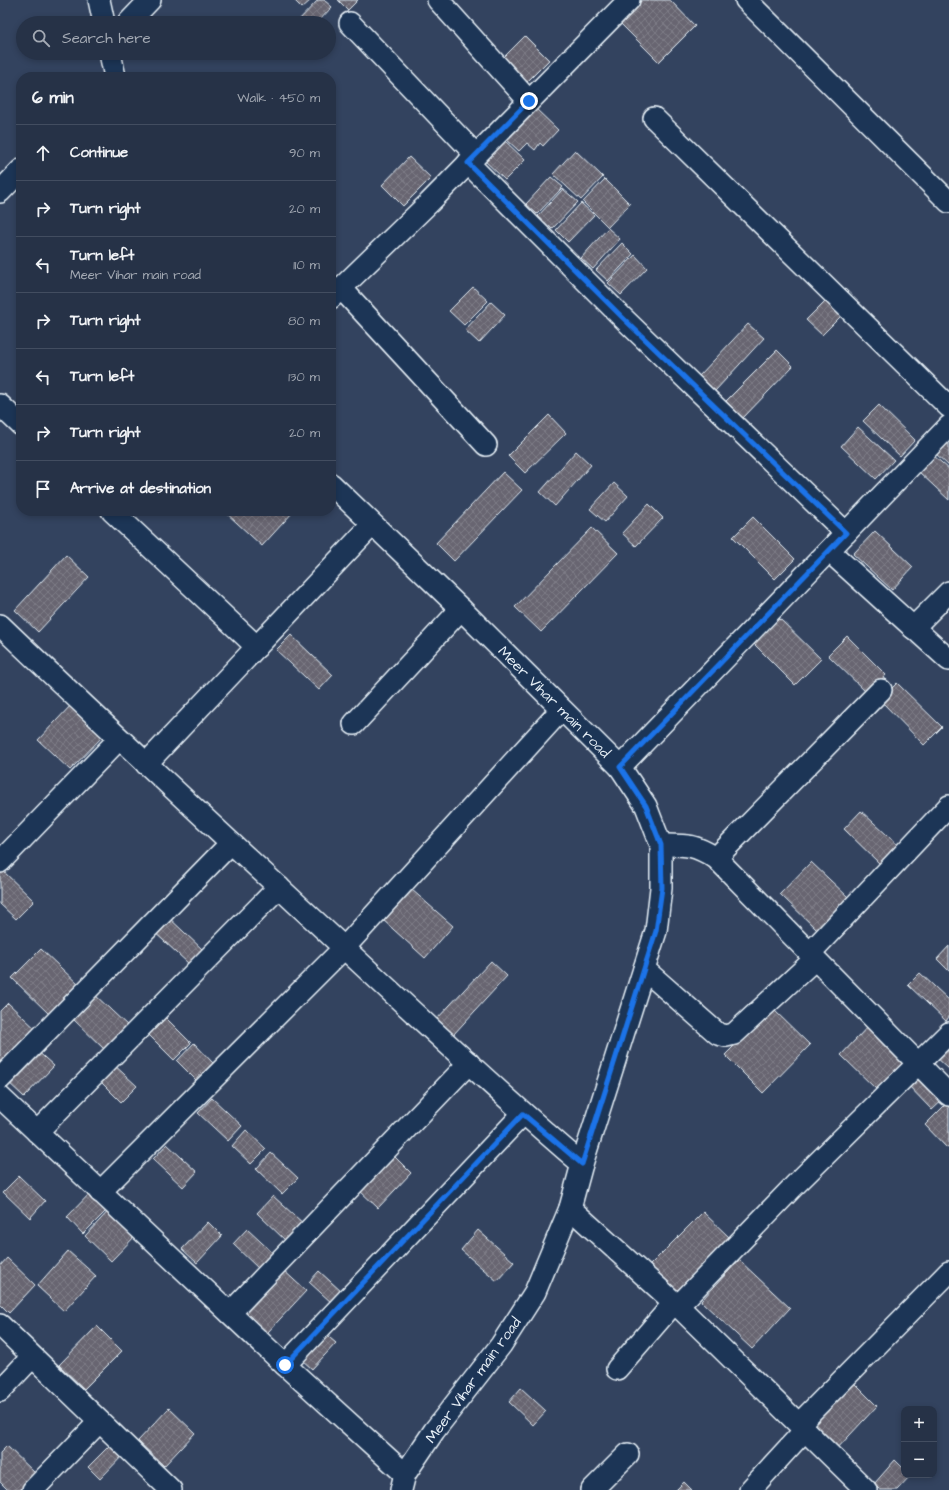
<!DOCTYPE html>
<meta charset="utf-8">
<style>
body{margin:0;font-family:"Architects Daughter",sans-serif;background:#323e52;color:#f1f3f6}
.controls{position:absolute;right:12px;bottom:12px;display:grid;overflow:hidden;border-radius:8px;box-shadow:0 2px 6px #0003}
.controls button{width:36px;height:36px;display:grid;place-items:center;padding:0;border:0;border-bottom:1px solid #424d60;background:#263247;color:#f1f3f6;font:20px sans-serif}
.stop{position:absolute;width:12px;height:12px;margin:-9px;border:3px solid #1a73e8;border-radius:50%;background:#fff}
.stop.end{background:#1a73e8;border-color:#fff;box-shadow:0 1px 4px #0008}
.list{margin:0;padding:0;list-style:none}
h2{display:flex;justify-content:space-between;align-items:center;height:52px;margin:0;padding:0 16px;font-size:17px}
h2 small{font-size:13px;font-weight:400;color:#a4aab4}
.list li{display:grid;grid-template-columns:26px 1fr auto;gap:12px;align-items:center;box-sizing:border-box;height:56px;padding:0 16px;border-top:1px solid #424d60}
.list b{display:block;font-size:15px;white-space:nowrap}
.list p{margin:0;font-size:13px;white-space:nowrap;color:#a4aab4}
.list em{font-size:13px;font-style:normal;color:#a4aab4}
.icon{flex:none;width:22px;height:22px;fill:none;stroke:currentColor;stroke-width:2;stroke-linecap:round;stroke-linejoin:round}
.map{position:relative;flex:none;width:949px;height:1490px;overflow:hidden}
.search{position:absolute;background:#263247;box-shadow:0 2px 6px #0003;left:16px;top:16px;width:320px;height:44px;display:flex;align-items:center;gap:10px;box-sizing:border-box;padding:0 14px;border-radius:22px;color:#a4aab4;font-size:15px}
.panel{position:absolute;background:#263247;box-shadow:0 2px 6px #0003;left:16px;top:72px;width:320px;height:444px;border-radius:16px}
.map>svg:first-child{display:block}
</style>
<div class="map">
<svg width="949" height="1490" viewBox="0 0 949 1490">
<defs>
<pattern id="building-cross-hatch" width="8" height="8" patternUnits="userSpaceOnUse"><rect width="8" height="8" fill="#676571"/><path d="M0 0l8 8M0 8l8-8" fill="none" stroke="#7d7c86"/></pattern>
</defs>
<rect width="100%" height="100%" fill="#33435f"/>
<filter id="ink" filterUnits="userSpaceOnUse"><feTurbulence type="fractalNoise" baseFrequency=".025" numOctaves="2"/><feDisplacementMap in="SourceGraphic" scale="8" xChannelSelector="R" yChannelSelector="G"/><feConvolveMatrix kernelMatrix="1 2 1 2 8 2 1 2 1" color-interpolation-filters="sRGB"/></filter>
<g filter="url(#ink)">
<!-- building -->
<g fill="url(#building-cross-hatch)" stroke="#e8f1f8">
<path d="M294,0H311L302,8Z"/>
<path d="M318,0H324L332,7L317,23H296Z"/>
<path d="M338,0H358L348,10Z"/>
<path d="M642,0H670L695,26L659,62L620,23Z"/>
<path d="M525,36L549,60L524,85L500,61Z"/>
<path d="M534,107L558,130L543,146L540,143L535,150L527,143L519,151L505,138Z"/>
<path d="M502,138L525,160L505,180L482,158Z"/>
<path d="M575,150L603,177L581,200L553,174Z"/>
<path d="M409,157L431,178L403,206L382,185Z"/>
<path d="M551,177L563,187L537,214L526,204Z"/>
<path d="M605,179L630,204L608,227L583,202Z"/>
<path d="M563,189L578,202L552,229L538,216Z"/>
<path d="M581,203L594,215L568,242L556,230Z"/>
<path d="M608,228L620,239L593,269L581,258Z"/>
<path d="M622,243L633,254L608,281L596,270Z"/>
<path d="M635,255L647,268L621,295L608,283Z"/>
<path d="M473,287L488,301L464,325L449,311Z"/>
<path d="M830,296L845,312L822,335L806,320Z"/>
<path d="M491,302L505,315L479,343L465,330Z"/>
<path d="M748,324L764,338L715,391L699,376Z"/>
<path d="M777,350L793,366L743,418L726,401Z"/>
<path d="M879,405L915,440L900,456L863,421Z"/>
<path d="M549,415L566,433L525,473L508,456Z"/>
<path d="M858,427L894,460L876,479L841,446Z"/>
<path d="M949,439V466L935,453Z"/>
<path d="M576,451L591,465L555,506L540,492Z"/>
<path d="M934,456L949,469V500L919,472Z"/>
<path d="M503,472L522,490L454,561L436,543Z"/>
<path d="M614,483L628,496L605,522L590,509Z"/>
<path d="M649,504L663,518L636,546L622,533Z"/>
<path d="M224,511H294L262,546Z"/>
<path d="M753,517L795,559L775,579L733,537Z"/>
<path d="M592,528L618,553L541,632L515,607Z"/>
<path d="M875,531L913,567L892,590L853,554Z"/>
<path d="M66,555L89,577L38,632L15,610Z"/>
<path d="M776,615L821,659L795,685L750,640Z"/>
<path d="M291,635L333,675L319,690L276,650Z"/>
<path d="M847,636L886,675L868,694L828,655Z"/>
<path d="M897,683L942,727L924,745L880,700Z"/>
<path d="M73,703L105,734L70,770L38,740Z"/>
<path d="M861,811L900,847L882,866L844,829Z"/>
<path d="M811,862L848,897L817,930L780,894Z"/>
<path d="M0,868L34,901L16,919L0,904Z"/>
<path d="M411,889L453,926L425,958L383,920Z"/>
<path d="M166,915L203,950L189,964L152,930Z"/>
<path d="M949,946V971L937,959Z"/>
<path d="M41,949L80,986L51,1016L12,978Z"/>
<path d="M491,961L507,976L453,1035L436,1020Z"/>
<path d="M920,973L949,1000V1017L946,1021L908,985Z"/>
<path d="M93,993L129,1027L106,1051L71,1017Z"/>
<path d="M8,1003L39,1032L0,1072V1011Z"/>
<path d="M772,1008L810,1045L763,1093L725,1055Z"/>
<path d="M159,1011L191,1043L174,1060L142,1028Z"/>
<path d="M872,1022L910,1058L878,1091L841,1055Z"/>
<path d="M194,1043L213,1063L196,1080L177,1061Z"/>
<path d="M949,1044V1069L936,1057Z"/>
<path d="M35,1049L54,1066L24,1097L6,1080Z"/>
<path d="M112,1063L137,1086L121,1102L97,1078Z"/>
<path d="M919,1067L947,1096L932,1110L904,1081Z"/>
<path d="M212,1098L242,1126L228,1141L198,1113Z"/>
<path d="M949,1101V1147L947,1148L925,1125Z"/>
<path d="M246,1130L266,1149L251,1164L232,1146Z"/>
<path d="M167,1144L197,1172L183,1187L153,1159Z"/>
<path d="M271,1153L298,1178L282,1194L256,1169Z"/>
<path d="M392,1154L411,1173L378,1208L358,1189Z"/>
<path d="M19,1176L45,1201L30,1218L3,1192Z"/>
<path d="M95,1188L112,1205L83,1234L67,1217Z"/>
<path d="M273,1196L305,1225L288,1243L257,1213Z"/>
<path d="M114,1205L140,1231L111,1261L85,1236Z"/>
<path d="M703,1212L730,1238L677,1292L650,1265Z"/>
<path d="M208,1222L222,1236L197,1263L182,1249Z"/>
<path d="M247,1229L275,1255L261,1271L233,1244Z"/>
<path d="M478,1230L514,1262L497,1281L461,1250Z"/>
<path d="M68,1251L96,1276L64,1311L37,1286Z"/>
<path d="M7,1258L35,1285L9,1313L0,1304V1266Z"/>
<path d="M739,1260L790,1308L752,1349L701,1301Z"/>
<path d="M281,1268L306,1291L267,1333L242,1310Z"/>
<path d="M319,1271L342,1292L332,1303L309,1282Z"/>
<path d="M97,1326L122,1351L84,1389L59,1365Z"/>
<path d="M324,1333L336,1343L312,1369L301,1359Z"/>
<path d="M853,1382L877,1406L835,1451L811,1427Z"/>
<path d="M521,1388L546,1411L533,1425L509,1402Z"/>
<path d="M169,1408L195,1433L164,1466L138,1441Z"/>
<path d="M116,1439L128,1450L100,1479L88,1467Z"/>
<path d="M7,1446L35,1473L20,1490H8L0,1482V1453Z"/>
<path d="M895,1460L904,1469V1475H911L897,1490H880L874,1484Z"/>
<path d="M684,1482L692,1490H676Z"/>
</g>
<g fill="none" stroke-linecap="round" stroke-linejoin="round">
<defs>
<g id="street">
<path d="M99,0L104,23"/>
<path d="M438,0L529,101"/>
<path d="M746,0L949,202"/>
<path d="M128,23L150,0"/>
<path d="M350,23L476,155"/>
<path d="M110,53L115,77"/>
<path d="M654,118L949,407"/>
<path d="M468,163L622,317L846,533"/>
<path d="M0,192L21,170"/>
<path d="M341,288L486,445"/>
<path d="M331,298L429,203L629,0"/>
<path d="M0,405L21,425"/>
<path id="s1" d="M331,484L461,609L620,767L646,806L661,845V888L656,931L582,1164L570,1208L535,1292L501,1345L434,1431L405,1474L401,1490"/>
<path d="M112,511L257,647"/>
<path d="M829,551L949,660"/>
<path d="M0,625C99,720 199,813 299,906C393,993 485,1081 582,1164"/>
<path d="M913,628L949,592"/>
<path d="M354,724L461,609"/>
<path d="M146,764L372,525"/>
<path d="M620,767L949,426"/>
<path d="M661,845C687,845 693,844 716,858L949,1095"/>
<path d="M716,858L881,690"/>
<path d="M0,862L119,739"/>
<path d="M810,953L949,806"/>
<path d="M644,969L718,1034L726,1036L734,1034L815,959"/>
<path d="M0,1079L231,843"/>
<path d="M0,1097L285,1365L405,1474"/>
<path d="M37,1132L279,887"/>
<path d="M100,1192L344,948L561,710"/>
<path d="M570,1208L678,1306L866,1490"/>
<path d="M678,1306L794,1186L949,1033"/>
<path d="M230,1313L469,1063"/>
<path d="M0,1325L171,1490"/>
<path d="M285,1365L523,1114"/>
<path d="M617,1369L674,1303"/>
<path d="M0,1391L32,1357"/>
<path d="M799,1424L949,1272"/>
<path d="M33,1490L99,1422"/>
<path d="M592,1490L628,1454"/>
<path d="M750,1490L805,1430"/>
</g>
</defs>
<!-- street casing -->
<use href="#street" stroke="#e8f1f8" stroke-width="24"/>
<!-- street -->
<use href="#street" stroke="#1d3557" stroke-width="21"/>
</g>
</g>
<g fill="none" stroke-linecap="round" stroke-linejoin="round" filter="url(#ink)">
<!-- route -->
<path stroke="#1a73e8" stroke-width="5" d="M285,1365L523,1114L582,1164L656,931L662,888L661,845L646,806L620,767L846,533L622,317L468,163L529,101"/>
</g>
<g text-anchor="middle" stroke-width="4" stroke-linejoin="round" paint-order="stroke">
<!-- street labels -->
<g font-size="15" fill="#e8f1f8" stroke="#1d3557">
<text dy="5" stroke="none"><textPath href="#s1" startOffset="312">Meer Vihar main road</textPath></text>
<text transform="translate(473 1380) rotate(-54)" y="5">Meer Vihar main road</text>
</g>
</g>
</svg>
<div class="controls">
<button>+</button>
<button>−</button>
</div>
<div class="stop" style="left:285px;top:1365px"></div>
<div class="stop end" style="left:529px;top:101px"></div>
<div class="search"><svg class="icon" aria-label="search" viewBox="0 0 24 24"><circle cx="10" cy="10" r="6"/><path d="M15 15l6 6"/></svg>Search here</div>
<section class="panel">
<h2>6 min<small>Walk · 450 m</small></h2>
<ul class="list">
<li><svg class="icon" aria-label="ahead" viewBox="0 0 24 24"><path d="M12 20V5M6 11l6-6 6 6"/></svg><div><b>Continue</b></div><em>90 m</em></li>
<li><svg class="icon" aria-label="right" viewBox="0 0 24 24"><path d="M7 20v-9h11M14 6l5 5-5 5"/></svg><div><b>Turn right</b></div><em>20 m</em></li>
<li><svg class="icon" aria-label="left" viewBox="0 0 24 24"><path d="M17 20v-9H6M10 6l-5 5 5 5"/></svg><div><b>Turn left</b><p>Meer Vihar main road</p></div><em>110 m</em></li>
<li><svg class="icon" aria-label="right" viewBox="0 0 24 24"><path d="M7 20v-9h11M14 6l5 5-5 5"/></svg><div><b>Turn right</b></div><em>80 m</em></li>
<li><svg class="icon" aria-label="left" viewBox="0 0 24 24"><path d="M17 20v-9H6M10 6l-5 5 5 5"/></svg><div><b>Turn left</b></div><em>130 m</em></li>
<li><svg class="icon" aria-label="right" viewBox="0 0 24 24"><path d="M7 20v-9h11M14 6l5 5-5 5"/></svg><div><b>Turn right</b></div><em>20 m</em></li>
<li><svg class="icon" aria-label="arrive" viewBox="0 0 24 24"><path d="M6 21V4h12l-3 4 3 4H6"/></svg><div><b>Arrive at destination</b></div></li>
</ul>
</section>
</div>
